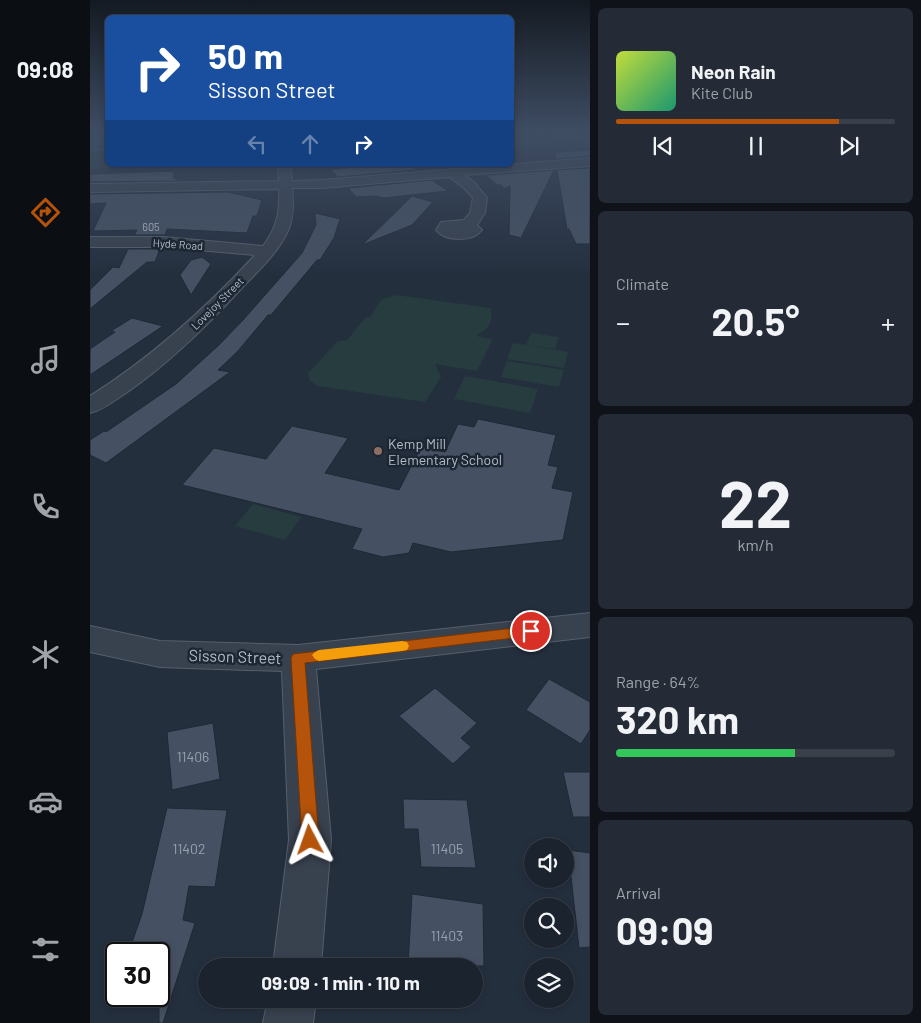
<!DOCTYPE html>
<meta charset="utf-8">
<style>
body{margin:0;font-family:Barlow,sans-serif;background:#242b36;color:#f1f3f6;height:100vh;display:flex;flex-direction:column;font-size:19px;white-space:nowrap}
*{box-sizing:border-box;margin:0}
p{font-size:16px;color:#a0a4aa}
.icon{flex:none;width:28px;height:28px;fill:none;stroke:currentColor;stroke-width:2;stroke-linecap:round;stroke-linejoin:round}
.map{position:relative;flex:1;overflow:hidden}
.drawer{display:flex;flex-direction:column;gap:8px;padding:8px;background:#0f1319;width:331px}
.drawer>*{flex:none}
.hud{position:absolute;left:15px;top:15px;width:409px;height:152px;border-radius:8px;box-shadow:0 2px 8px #0003,0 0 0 1px #39404a;background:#1a4fa0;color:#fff;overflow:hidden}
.controls{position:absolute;left:434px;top:838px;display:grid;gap:10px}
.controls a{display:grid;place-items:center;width:50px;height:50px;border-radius:50%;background:#1b232e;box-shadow:0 2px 8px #0003,0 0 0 1px #39404a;font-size:25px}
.speed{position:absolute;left:15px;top:942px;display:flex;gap:10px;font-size:25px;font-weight:700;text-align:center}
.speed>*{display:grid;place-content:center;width:65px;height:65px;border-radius:50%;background:#1b232e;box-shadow:0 2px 8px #0003,0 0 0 1px #39404a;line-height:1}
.speed .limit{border:2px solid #111;border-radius:8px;background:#fff;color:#111}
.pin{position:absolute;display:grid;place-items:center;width:42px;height:42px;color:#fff;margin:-21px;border:2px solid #fff;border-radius:50%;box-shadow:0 1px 5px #0007}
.me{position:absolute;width:55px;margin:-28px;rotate:356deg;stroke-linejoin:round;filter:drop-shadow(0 0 4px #0008)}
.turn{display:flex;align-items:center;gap:18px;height:105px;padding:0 20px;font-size:22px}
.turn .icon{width:65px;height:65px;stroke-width:2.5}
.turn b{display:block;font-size:35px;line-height:42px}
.lanes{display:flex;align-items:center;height:48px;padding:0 20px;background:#0003;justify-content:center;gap:25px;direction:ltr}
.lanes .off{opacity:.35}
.big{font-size:38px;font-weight:700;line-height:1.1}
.drawer .widget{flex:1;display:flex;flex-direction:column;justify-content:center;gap:8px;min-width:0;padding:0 18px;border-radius:8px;background:#242b36}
.drawer .dial{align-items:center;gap:0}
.dial b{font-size:65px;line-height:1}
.song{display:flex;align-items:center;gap:15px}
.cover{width:60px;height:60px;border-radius:8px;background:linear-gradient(135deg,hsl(70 70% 55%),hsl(160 70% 35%))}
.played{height:5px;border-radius:2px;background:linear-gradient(90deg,#b45309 80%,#39404a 80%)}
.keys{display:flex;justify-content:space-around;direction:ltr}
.heat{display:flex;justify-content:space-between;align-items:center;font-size:28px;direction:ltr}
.charge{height:8px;border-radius:4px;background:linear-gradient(90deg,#34c759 64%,#39404a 0)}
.trip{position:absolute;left:108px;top:958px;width:285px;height:50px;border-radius:25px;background:#1b232e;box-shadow:0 2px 8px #0003,0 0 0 1px #39404a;font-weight:700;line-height:50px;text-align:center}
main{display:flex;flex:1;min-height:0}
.menu{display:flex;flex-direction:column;width:90px;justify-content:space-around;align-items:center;background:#0b0e12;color:#a0a4aa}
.menu .icon{width:35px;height:35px}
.menu .active{color:#b45309}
.menu b{font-size:22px;color:#f1f3f6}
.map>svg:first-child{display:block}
.green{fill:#263c3f}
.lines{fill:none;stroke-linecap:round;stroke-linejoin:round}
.stream{fill:#394c67;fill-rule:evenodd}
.building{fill:#455162;stroke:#1f2835}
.minor-casing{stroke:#565f6c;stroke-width:2}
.minor{fill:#38414e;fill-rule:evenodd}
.route{fill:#b45309;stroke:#753606}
.slow{fill:#f59e0b}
.education-dot{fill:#8d6e63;stroke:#1d2633;stroke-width:2}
.labels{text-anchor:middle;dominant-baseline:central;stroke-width:5;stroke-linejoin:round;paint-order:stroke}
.number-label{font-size:11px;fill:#98a1af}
.far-street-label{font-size:11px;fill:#b4bcc9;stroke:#1d2633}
.poi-label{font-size:14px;fill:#b4bcc9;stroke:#1d2633;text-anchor:start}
.near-number-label{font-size:14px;fill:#98a1af}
.near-street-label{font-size:16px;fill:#b4bcc9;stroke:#1d2633}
</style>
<main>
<nav class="menu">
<b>09:08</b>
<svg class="icon active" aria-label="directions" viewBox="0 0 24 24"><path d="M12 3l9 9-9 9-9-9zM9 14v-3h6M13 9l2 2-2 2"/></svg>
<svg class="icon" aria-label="music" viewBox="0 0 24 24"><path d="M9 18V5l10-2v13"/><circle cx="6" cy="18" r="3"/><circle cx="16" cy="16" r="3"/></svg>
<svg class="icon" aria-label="phone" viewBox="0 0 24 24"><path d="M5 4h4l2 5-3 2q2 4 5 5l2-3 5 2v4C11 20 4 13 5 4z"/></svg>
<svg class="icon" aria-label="climate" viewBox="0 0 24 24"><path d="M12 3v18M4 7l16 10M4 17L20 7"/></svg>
<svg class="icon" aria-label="car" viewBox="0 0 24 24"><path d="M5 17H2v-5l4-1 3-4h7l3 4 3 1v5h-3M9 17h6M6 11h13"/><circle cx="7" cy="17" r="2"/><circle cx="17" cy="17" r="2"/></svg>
<svg class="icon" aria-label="filters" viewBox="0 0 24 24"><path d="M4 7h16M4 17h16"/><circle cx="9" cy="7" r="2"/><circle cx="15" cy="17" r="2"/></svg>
</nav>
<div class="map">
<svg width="500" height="1023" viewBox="0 0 500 1023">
<rect width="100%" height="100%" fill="#242f3e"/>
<path class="green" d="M0,132H17L18,165H64L0,169Z
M421,132H500V142L421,146Z
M306,295L401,308C403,324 399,328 386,336L403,339L387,371L345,364L351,377L335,402L228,386L220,381L218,373L248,341L257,340L276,317H280L291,300Z
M441,333L469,337L465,349L436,345Z
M423,343L478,352L474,368L417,359Z
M417,361L474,370L469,387L411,377Z
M375,376L448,389L440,413L364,399Z
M163,504L211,517L195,540L145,526Z"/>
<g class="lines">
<path class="stream" d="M424,132H427L421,135V133Z
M443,132L472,134L476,133L473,132L500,133H479L472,136Z
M0,145L5,149L18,148V150L3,151L0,147Z"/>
</g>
<path class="building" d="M500,150V156L466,159L465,152Z
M291,165H320L328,170L248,177L240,169Z
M500,168V244H486L479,229H477L467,170Z
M464,170L431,238L419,235L420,186L414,189L411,185H407L396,175Z
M84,171L83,178L93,181L0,182V174Z
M342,180L358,191L294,198L285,196L266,197L258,188Z
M138,192L172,200L167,216H163L157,233L77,229L75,235H44L47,230L3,231L16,203L0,204V194Z
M322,196L343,202L322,225L272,245Z
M225,213L250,219L244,238L230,260H227L181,315H178L148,351L128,370L140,372L16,463L0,455V440L14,431L16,432L86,384L129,345L153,320L212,253L226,225Z
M38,249H70L65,262H57L0,309V290L23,267L29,268Z
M112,257L121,264L101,295L90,275L101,260Z
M42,318L73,326L0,375V349L25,332L21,331Z
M388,419L466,435L458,465L468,467L462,488L483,492L473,540L361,552L323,543L319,553L293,557L262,549L272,529L92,485L124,448L176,459L202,426L258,438L235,473L309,490L331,447L355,452L368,424L384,427Z
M459,679L500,702V730L491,744L436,710Z
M345,688L387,723L371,738L381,747L363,764L309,716Z
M123,723L130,779L82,790L77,732Z
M473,772H500V817H483Z
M313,799L377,800L386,868L331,867L328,829H314Z
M77,808L137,810L125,887L99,886L93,920L105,923L73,1023H69V954H38L52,914Z
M478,850L500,853V947L489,948Z
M322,894L393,904L394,966H318Z"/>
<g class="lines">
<g class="minor-casing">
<path id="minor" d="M500,158V166L374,175L384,182L397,198L395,213L387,225L392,230C383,242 356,242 346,230L351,222L374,220L380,213L383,198L374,188L359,177L232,188H202C204,204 204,219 197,233C186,255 168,271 151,289C116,327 79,363 36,393C25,400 13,410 0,413V396C62,357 116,308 165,255L73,247H0V237H73L173,246C187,228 190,211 189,189L0,192V184L189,181L188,165H200L202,181L232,180Z
M500,613V637L226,669L241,840L231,966H183L199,840L192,671L70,667L0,652V626L70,641L208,645Z
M178,999H226L223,1023H173Z"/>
</g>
<use href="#minor" class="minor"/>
</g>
<linearGradient id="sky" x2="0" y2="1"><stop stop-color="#141a22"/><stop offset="0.48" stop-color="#3f4d63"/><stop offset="1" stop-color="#3f4d63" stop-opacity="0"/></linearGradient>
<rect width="500" height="275" fill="url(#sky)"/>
<path class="route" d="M441,626L446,628L448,631L446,635L441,636L215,663L229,840L227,846L220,849L214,846L212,840L201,658L203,654Z"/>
<path class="slow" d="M312,641L317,642L319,646L317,650L312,651L229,661L225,659L222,655L225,652L229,650Z"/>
<circle class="education-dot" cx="288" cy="451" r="5"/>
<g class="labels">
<g class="number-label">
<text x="61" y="226">605</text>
</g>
<g class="far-street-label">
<text transform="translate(88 244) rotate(4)">Hyde Road</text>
<text transform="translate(127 303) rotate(-45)">Lovejoy Street</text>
</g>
<g class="poi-label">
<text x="298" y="443">Kemp Mill<tspan x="298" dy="16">Elementary School</tspan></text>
</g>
<g class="near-number-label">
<text x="103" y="756">11406</text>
<text x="99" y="848">11402</text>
<text x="357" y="848">11405</text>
<text x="357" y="935">11403</text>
</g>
<g class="near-street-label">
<text transform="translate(145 656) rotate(2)">Sisson Street</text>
</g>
</g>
</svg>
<div class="controls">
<a><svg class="icon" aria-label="sound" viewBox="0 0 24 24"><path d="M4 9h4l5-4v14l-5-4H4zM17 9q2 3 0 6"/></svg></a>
<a><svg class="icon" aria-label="search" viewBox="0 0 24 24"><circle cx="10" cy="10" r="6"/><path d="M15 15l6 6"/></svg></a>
<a><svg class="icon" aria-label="layers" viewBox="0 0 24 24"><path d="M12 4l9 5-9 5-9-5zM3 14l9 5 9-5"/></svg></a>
</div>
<div class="speed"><div class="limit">30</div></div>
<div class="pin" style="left:441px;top:631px;background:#d93025"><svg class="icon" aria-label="arrive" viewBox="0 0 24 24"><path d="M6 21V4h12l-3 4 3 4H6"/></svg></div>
<svg class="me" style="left:220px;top:840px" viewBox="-20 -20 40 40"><path d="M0-17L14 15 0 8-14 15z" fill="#b45309" stroke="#fff" stroke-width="4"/></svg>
<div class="trip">09:09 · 1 min · 110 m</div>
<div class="hud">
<div class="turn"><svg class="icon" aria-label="right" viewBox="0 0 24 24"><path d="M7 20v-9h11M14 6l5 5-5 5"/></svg><div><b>50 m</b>Sisson Street</div></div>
<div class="lanes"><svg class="icon off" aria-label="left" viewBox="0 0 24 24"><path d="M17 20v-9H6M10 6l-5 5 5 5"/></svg><svg class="icon off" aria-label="ahead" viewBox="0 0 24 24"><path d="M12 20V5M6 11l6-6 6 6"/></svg><svg class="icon" aria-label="right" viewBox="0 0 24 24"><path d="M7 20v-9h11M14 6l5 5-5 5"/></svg></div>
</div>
</div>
<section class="drawer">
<div class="widget">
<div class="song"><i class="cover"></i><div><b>Neon Rain</b><p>Kite Club</p></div></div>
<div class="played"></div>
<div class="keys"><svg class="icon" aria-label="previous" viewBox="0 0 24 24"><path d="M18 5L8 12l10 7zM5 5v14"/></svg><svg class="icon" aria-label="pause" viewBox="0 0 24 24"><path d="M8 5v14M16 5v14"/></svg><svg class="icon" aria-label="next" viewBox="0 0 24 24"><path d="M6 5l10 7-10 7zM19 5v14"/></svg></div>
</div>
<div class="widget"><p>Climate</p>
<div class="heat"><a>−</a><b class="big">20.5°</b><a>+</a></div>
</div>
<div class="widget dial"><b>22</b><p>km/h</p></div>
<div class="widget"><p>Range · 64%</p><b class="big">320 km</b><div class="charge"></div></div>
<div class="widget"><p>Arrival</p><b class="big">09:09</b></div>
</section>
</main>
